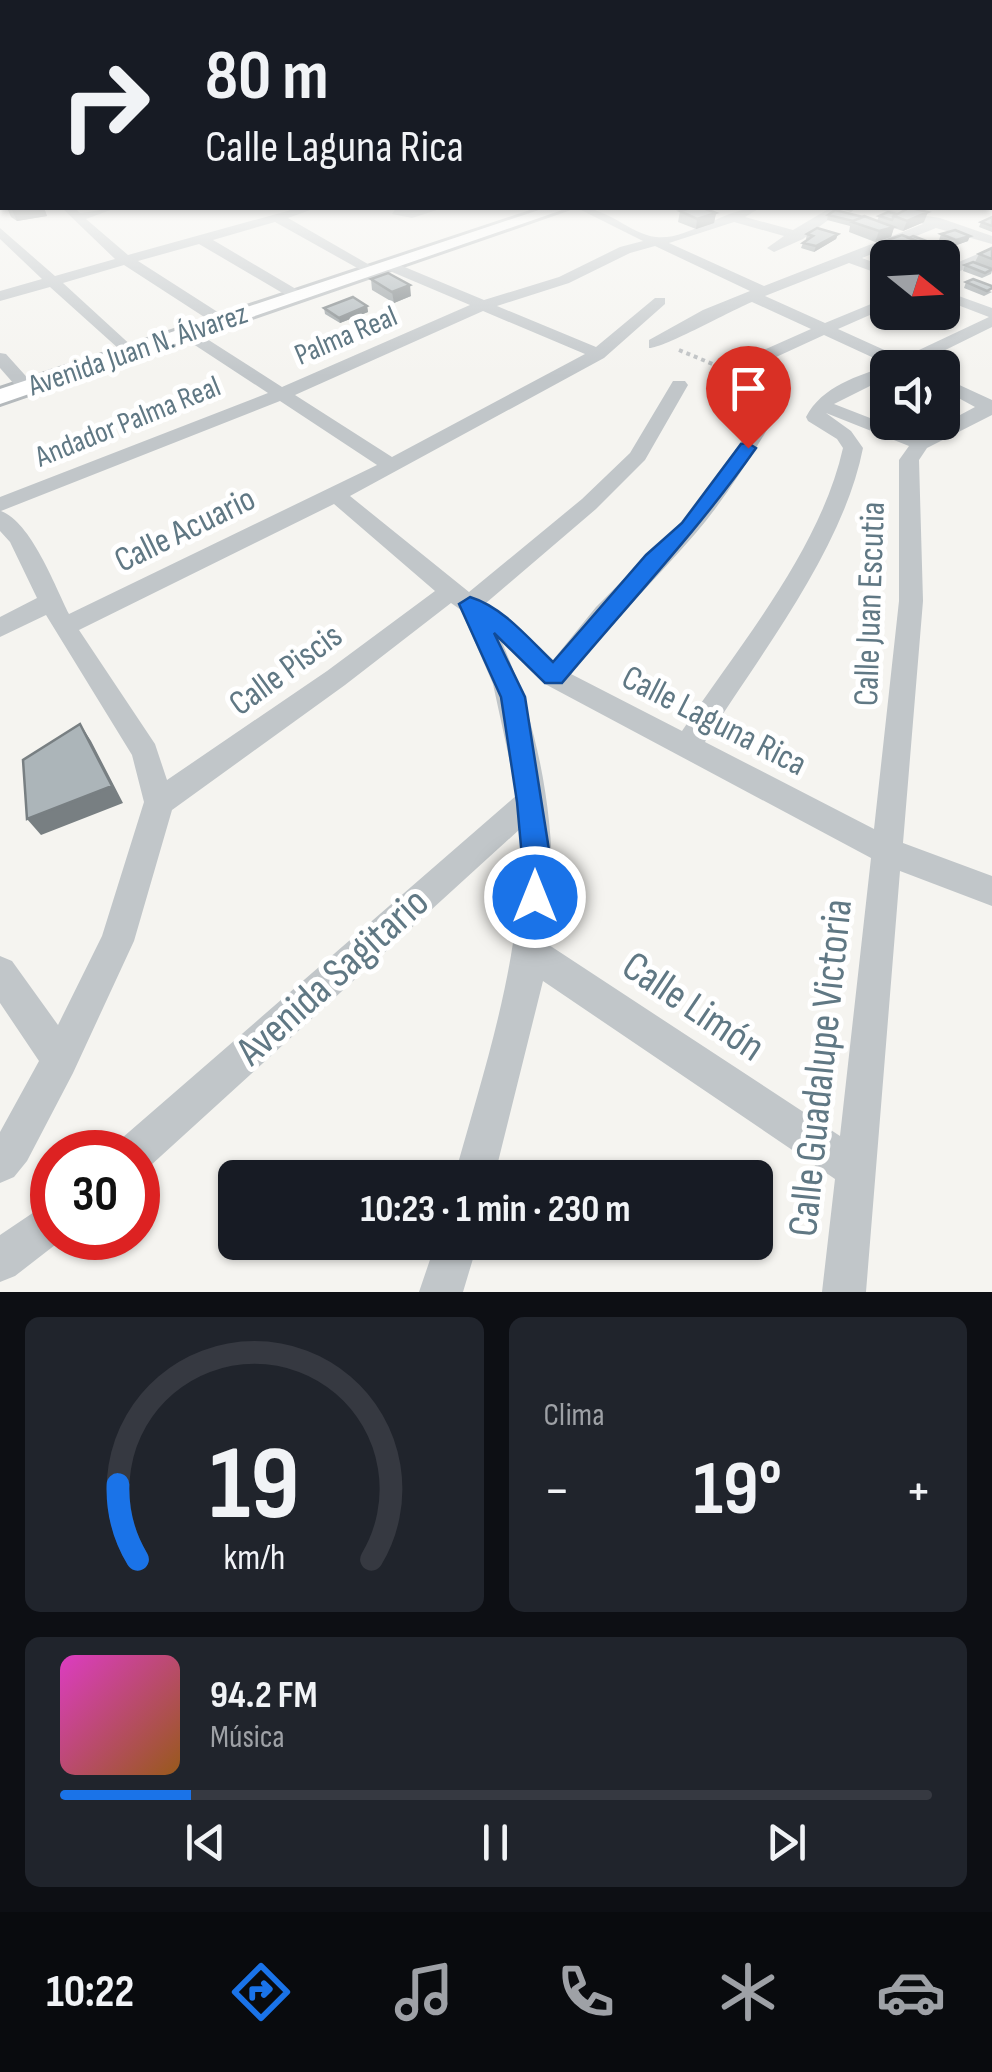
<!DOCTYPE html>
<html lang="es">
<meta charset="utf-8">
<style>
body{margin:0;font-family:"Sofia Sans Condensed",sans-serif;background:#20242c;color:#f1f3f6;height:100vh;display:flex;flex-direction:column;font-size:38px;white-space:nowrap}
*{box-sizing:border-box;margin:0}
p{font-size:32px;color:#9ea1a6}
.icon{flex:none;width:55px;height:55px;fill:none;stroke:currentColor;stroke-width:2;stroke-linecap:round;stroke-linejoin:round}
.map{position:relative;height:1292px;overflow:hidden}
.side{display:flex;flex-direction:column;gap:25px;padding:25px;background:#0d0f14;flex:1}
.side>*{flex:none}
.top-card{position:absolute;left:0px;top:0px;width:992px;height:210px;box-shadow:0 2px 8px #0004;background:#171b24;color:#f1f3f6;overflow:hidden}
.needle{width:65px;rotate:108deg}
.buttons{position:absolute;left:870px;top:240px;display:grid;gap:20px}
.buttons a{display:grid;place-items:center;width:90px;height:90px;border-radius:15px;background:#171b24;box-shadow:0 2px 8px #0004;font-size:50px}
.speed{position:absolute;left:30px;top:1130px;display:flex;gap:20px;font-size:50px;font-weight:700;text-align:center}
.speed>*{display:grid;place-content:center;width:130px;height:130px;border-radius:50%;background:#171b24;box-shadow:0 2px 8px #0004;line-height:1}
.speed .limit{border:15px solid #d22;background:#fff;color:#111}
.pin{position:absolute;display:grid;place-items:center;width:85px;height:85px;color:#fff;margin:-102px -42px;border-radius:50% 50% 50% 0;rotate:-45deg;box-shadow:0 0 10px #0007}
.pin .icon{rotate:45deg}
.me{position:absolute;width:110px;margin:-55px;rotate:0deg;stroke-linejoin:round;filter:drop-shadow(0 0 8px #0008)}
.turn{display:flex;align-items:center;gap:35px;height:210px;padding:0 40px;font-size:45px}
.turn .icon{width:130px;height:130px;stroke-width:2.5}
.turn b{display:block;font-size:70px;line-height:85px}
.big{font-size:75px;font-weight:700;line-height:1.1}
.side .card{flex:1;display:flex;flex-direction:column;justify-content:center;gap:15px;min-width:0;padding:0 35px;border-radius:15px;background:#20242c}
.side .dial{align-items:center;gap:0}
.dial svg{height:260px;overflow:visible;fill:none;stroke:#363941;stroke-width:7;stroke-linecap:round;text-anchor:middle}
.dial text{fill:#f1f3f6;stroke:none}
.song{display:flex;align-items:center;gap:30px}
.cover{width:120px;height:120px;border-radius:15px;background:linear-gradient(135deg,hsl(310 70% 55%),hsl(30 70% 35%))}
.played{height:10px;border-radius:5px;background:linear-gradient(90deg,#1a73e8 15%,#363941 15%)}
.keys{display:flex;justify-content:space-around;direction:ltr}
.heat{display:flex;justify-content:space-between;align-items:center;font-size:55px;direction:ltr}
.side .tiles{flex:1;display:grid;gap:25px;grid-template-columns:1fr 1fr}
.card:last-child{grid-column:span 2}
.trip{position:absolute;left:218px;top:1160px;width:555px;height:100px;border-radius:15px;background:#171b24;box-shadow:0 2px 8px #0004;font-weight:700;line-height:100px;text-align:center}
.dock{display:flex;height:160px;justify-content:space-around;align-items:center;background:#090b0e;color:#9ea1a6}
.dock .icon{width:70px;height:70px}
.dock .current{color:#1a73e8}
.dock b{font-size:45px;color:#f1f3f6}
.map>svg:first-child{display:block}
.lines{fill:none;stroke-linecap:round;stroke-linejoin:round}
.major-casing{stroke:#b4b9bc;stroke-width:6}
.path{stroke:#bcbfc1;stroke-width:4;stroke-dasharray:4 4;stroke-linecap:butt}
.minor{fill:#c1c6c9;fill-rule:evenodd}
.major{fill:#fff;fill-rule:evenodd}
.wall{fill:#949c9f}
.shaded-wall{fill:#787f82}
.building{fill:#acb5b9;stroke:#787f82;stroke-width:2.5}
.route{fill:#1a73e8;stroke:#114b97;stroke-width:2.5}
.labels{text-anchor:middle;dominant-baseline:central;stroke-width:10;stroke-linejoin:round;paint-order:stroke}
.far-street-label{font-size:30px;fill:#607884;stroke:#fff}
.street-label{font-size:35px;fill:#607884;stroke:#fff}
.near-street-label{font-size:42px;fill:#607884;stroke:#fff}
</style>
<div class="map">
<svg width="992" height="1292" viewBox="0 0 992 1292">
<rect width="100%" height="100%" fill="#f5f4f0"/>
<g class="lines">
<g class="major-casing">
<path id="major" d="M545,208H568L0,404V389Z"/>
</g>
<path class="path" d="M679,350L715,365"/>
<path class="minor" d="M990,202L992,203V211L985,208H990Z
M62,208H75L80,213L116,208L86,219L128,255L298,208H316L288,218L380,271L368,274L275,222L213,240L301,292V298H291L199,244L138,261L227,318V324H215L124,265L63,283L135,349L137,353L129,358L50,287L0,301V291L42,279L0,239V228L55,276L115,259Z
M396,208H443L412,218L392,214Z
M577,208C607,206 628,233 656,237C687,241 728,206 760,208L745,217L793,230L830,208H844L803,239L774,252L767,248L784,236L734,222L669,243L764,286L923,224L875,208L940,218L992,236V244L936,228L862,258L888,268V277L849,263L765,296L825,323L888,297V307L838,329L902,358L989,317L942,299V290L992,308V327L915,365L917,368H888V377L834,404L919,437L975,407L942,389V377L992,400V415L927,448L919,460L923,601L903,843L992,876V906L900,871L866,1292H822L835,1179L543,981L494,1178H454C486,1062 525,951 520,829L150,1166L138,1171V1152H117L122,1138L517,795L493,684L461,610L451,603L345,685L172,810L134,941L73,1073L27,1161L14,1177L0,1183V1132L39,1061L0,1003V956L12,961L58,1025L102,936L144,802L132,755L46,615L0,637V617L37,598L10,542L0,531V497L268,393L181,336V330H193L282,387L470,305L385,269V263H395L484,300L559,277L620,247L643,241ZM655,246L750,291L703,310L649,340V348C662,349 732,310 752,302L811,329L725,367V375H737L824,335L889,365C858,376 822,386 806,417L808,421L837,439L843,448C820,550 740,644 682,731L571,674C610,624 654,581 695,534C732,491 761,440 790,391L787,387H775L738,446L681,522L596,607L553,660L509,618L486,603L596,509L645,460L688,385L685,381H673L630,453L582,499L469,592L350,496L604,358L665,304V298H655L596,347L497,306L569,283L630,253ZM483,311L585,354L392,457L295,395ZM280,401L377,465L69,614C55,586 31,522 1,511ZM826,413L909,446L899,460V601L874,829L705,742C760,654 843,550 863,448L851,431ZM334,504L435,591L327,671L167,780L155,744L79,630ZM501,640L545,684L871,858L840,1136L549,945C560,841 543,736 501,640Z
M992,248V257L942,279V269Z
M0,353L6,354L33,384V392H21L0,368Z
M52,1200V1238H64L15,1276L0,1282V1235Z
M436,1242H478L463,1292H419Z"/>
<use href="#major" class="major"/>
</g>
<path class="wall" d="M7,208H44L47,216L17,221L11,217Z
M840,208H856L851,212L840,209Z
M680,211L716,213L714,223L696,229L678,222Z
M896,214L924,222L903,231L894,228L891,237L875,242L849,232L850,226L827,220L828,215L877,221L879,216Z
M992,217V232L979,227L981,222Z
M807,234H838L836,239L814,252L801,248L803,243L807,240L806,239Z
M941,234L968,241L954,246L939,240Z
M887,240L930,249L923,252L921,255L915,258L898,256L888,258V260L873,254L875,249L885,246Z
M992,248V271L991,274L982,278L963,271L965,265L975,262L979,254Z
M371,279L411,296L394,303L372,290Z
M966,282L992,292L984,296L964,288Z
M367,306L368,312L340,323L325,314L324,308Z"/>
<path class="shaded-wall" d="M11,208H44L47,216L17,221Z
M928,212L924,222L903,231L907,221Z
M716,213L714,223L696,229L697,219Z
M894,227L891,237L875,242L879,231Z
M838,234L836,239L814,252L816,246Z
M970,236L968,241L954,246L956,240Z
M932,243L930,249L923,252L921,255L910,258L913,249L925,244Z
M410,285L411,296L394,303L392,292Z
M367,306L368,312L340,323L339,318Z
M80,724L91,741L123,803L41,835L27,819Z"/>
<path class="building" d="M692,208H703L716,213L697,219L680,211Z
M909,208H911L928,212L907,221L894,216Z
M835,210L863,217L853,221L828,215Z
M888,212L896,214L894,216L892,220L879,216Z
M864,216L894,227L879,231L852,222Z
M992,217V226L981,222Z
M817,228L838,234L816,246L803,243L813,236L807,234Z
M955,230L970,236L956,240L941,234Z
M902,235L925,244L913,249L887,240Z
M913,236L932,243L925,246V244L909,238Z
M885,245L899,251L890,255L875,249Z
M992,248V259L979,254Z
M973,262L992,269L985,273L965,265Z
M388,273L410,285L392,292L371,279Z
M973,279L992,286V288L987,291L966,282Z
M353,297L367,306L339,318L324,308Z
M80,724L112,786L27,819L23,760Z"/>
<linearGradient id="sky" x2="0" y2="1"><stop stop-color="#96bdde"/><stop offset="0.52" stop-color="#fafaf8"/><stop offset="1" stop-color="#fafaf8" stop-opacity="0"/></linearGradient>
<rect width="992" height="376" fill="url(#sky)"/>
<path class="route" d="M748,443L756,448C698,531 627,605 562,683H545L494,633L525,697L552,869L546,907L535,911L525,907L521,897L523,869L517,802L501,697L459,604L470,597C503,607 529,639 553,662L646,555L682,523L741,444Z"/>
<g class="labels">
<g class="far-street-label">
<text transform="translate(346 336) rotate(-23)">Palma Real</text>
<text transform="translate(138 350) rotate(-19)">Avenida Juan N. Álvarez</text>
<text transform="translate(128 422) rotate(-22)">Andador Palma Real</text>
</g>
<g class="street-label">
<text transform="translate(185 530) rotate(-26)">Calle Acuario</text>
<text transform="translate(870 604) rotate(-88)">Calle Juan Escutia</text>
<text transform="translate(286 670) rotate(-36)">Calle Piscis</text>
<text transform="translate(714 721) rotate(27)">Calle Laguna Rica</text>
</g>
<g class="near-street-label">
<text transform="translate(333 977) rotate(-42)">Avenida Sagitario</text>
<text transform="translate(693 1007) rotate(34)">Calle Limón</text>
<text transform="translate(821 1068) rotate(-84)">Calle Guadalupe Victoria</text>
</g>
</g>
</svg>
<div class="buttons">
<a><svg class="needle" viewBox="-14 -14 28 28"><path d="M0-13l5 13h-10z" fill="#e53935"/><path d="M0 13l5-13h-10z" fill="#9ea1a6"/></svg></a>
<a><svg class="icon" aria-label="sound" viewBox="0 0 24 24"><path d="M4 9h4l5-4v14l-5-4H4zM17 9q2 3 0 6"/></svg></a>
</div>
<div class="speed"><div class="limit">30</div></div>
<div class="pin" style="left:748px;top:448px;background:#d93025"><svg class="icon" aria-label="arrive" viewBox="0 0 24 24"><path d="M6 21V4h12l-3 4 3 4H6"/></svg></div>
<svg class="me" style="left:535px;top:897px" viewBox="-20 -20 40 40"><circle r="17" fill="#1a73e8" stroke="#fff" stroke-width="3"/><path d="M0-11L8 9 0 5-8 9z" fill="#fff"/></svg>
<div class="trip">10:23 · 1 min · 230 m</div>
<div class="top-card">
<div class="turn"><svg class="icon" aria-label="right" viewBox="0 0 24 24"><path d="M7 20v-9h11M14 6l5 5-5 5"/></svg><div><b>80 m</b>Calle Laguna Rica</div></div>
</div>
</div>
<section class="side">
<div class="tiles">
<div class="card dial"><svg viewBox="0 0 100 80">
<path d="M14 69A42 42 0 1 1 86 69"/>
<path d="M14 69A42 42 0 0 1 8 46" stroke="#1a73e8"/>
<text x="50" y="56" font-size="32" font-weight="700">19</text>
<text x="50" y="72" font-size="11">km/h</text>
</svg></div>
<div class="card"><p>Clima</p>
<div class="heat"><a>−</a><b class="big">19°</b><a>+</a></div>
</div>
<div class="card">
<div class="song"><i class="cover"></i><div><b>94.2 FM</b><p>Música</p></div></div>
<div class="played"></div>
<div class="keys"><svg class="icon" aria-label="previous" viewBox="0 0 24 24"><path d="M18 5L8 12l10 7zM5 5v14"/></svg><svg class="icon" aria-label="pause" viewBox="0 0 24 24"><path d="M8 5v14M16 5v14"/></svg><svg class="icon" aria-label="next" viewBox="0 0 24 24"><path d="M6 5l10 7-10 7zM19 5v14"/></svg></div>
</div>
</div>
</section>
<nav class="dock">
<b>10:22</b>
<svg class="icon current" aria-label="directions" viewBox="0 0 24 24"><path d="M12 3l9 9-9 9-9-9zM9 14v-3h6M13 9l2 2-2 2"/></svg>
<svg class="icon" aria-label="music" viewBox="0 0 24 24"><path d="M9 18V5l10-2v13"/><circle cx="6" cy="18" r="3"/><circle cx="16" cy="16" r="3"/></svg>
<svg class="icon" aria-label="phone" viewBox="0 0 24 24"><path d="M5 4h4l2 5-3 2q2 4 5 5l2-3 5 2v4C11 20 4 13 5 4z"/></svg>
<svg class="icon" aria-label="climate" viewBox="0 0 24 24"><path d="M12 3v18M4 7l16 10M4 17L20 7"/></svg>
<svg class="icon" aria-label="car" viewBox="0 0 24 24"><path d="M5 17H2v-5l4-1 3-4h7l3 4 3 1v5h-3M9 17h6M6 11h13"/><circle cx="7" cy="17" r="2"/><circle cx="17" cy="17" r="2"/></svg>
</nav>
